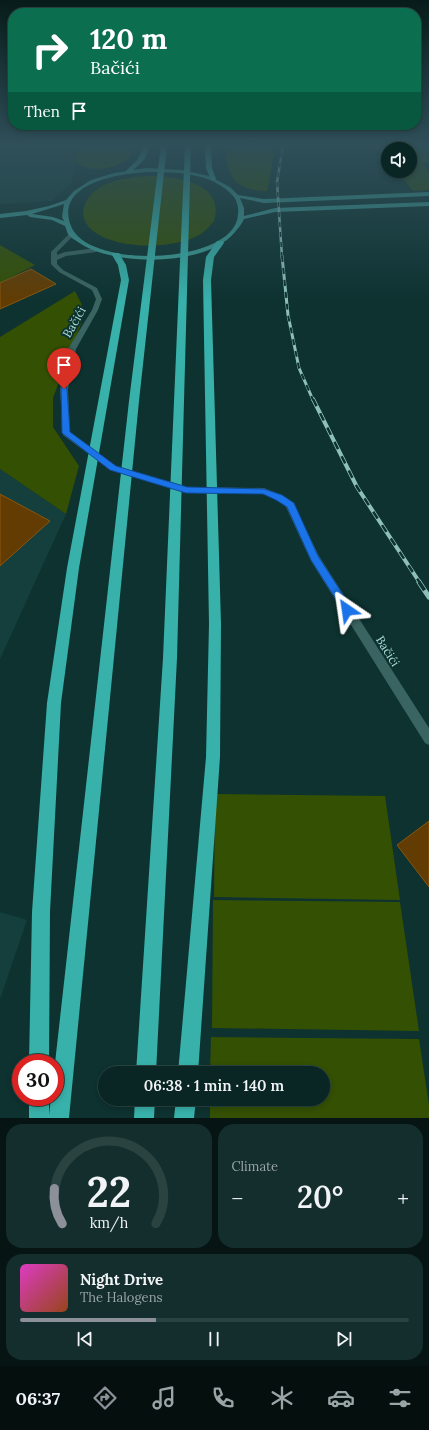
<!DOCTYPE html>
<meta charset="utf-8">
<style>
body{margin:0;font-family:Lora,serif;background:#132e2c;color:#f1f3f6;height:100vh;display:flex;flex-direction:column;font-size:15px;white-space:nowrap}
*{box-sizing:border-box;margin:0}
p{font-size:13px;color:#99a5a6}
.icon{flex:none;width:22px;height:22px;fill:none;stroke:currentColor;stroke-width:2;stroke-linecap:round;stroke-linejoin:round}
.map{position:relative;height:1118px;overflow:hidden}
.panel{display:flex;flex-direction:column;gap:6px;padding:6px;background:#061514;flex:1}
.panel>*{flex:none}
.banner{position:absolute;left:8px;top:8px;width:413px;height:122px;border-radius:16px;box-shadow:0 2px 6px #0003,0 0 0 1px #2a4341;background:#0b6e4f;color:#fff;overflow:hidden}
.controls{position:absolute;left:381px;top:142px;display:grid;gap:8px}
.controls a{display:grid;place-items:center;width:36px;height:36px;border-radius:50%;background:#0a2624;box-shadow:0 2px 6px #0003,0 0 0 1px #2a4341;font-size:20px}
.speed{position:absolute;left:12px;top:1054px;display:flex;gap:8px;font-size:20px;font-weight:700;text-align:center}
.speed>*{display:grid;place-content:center;width:52px;height:52px;border-radius:50%;background:#0a2624;box-shadow:0 2px 6px #0003,0 0 0 1px #2a4341;line-height:1}
.speed .limit{border:6px solid #d22;background:#fff;color:#111}
.pin{position:absolute;display:grid;place-items:center;width:34px;height:34px;color:#fff;margin:-41px -17px;border-radius:50% 50% 50% 0;rotate:-45deg;box-shadow:0 0 4px #0007}
.pin .icon{rotate:45deg}
.me{position:absolute;width:44px;margin:-22px;rotate:328deg;stroke-linejoin:round;filter:drop-shadow(0 0 3px #0008)}
.turn{display:flex;align-items:center;gap:14px;height:84px;padding:0 16px;font-size:18px}
.turn .icon{width:52px;height:52px;stroke-width:2.5}
.turn b{display:block;font-size:28px;line-height:34px}
.then{display:flex;align-items:center;height:38px;padding:0 16px;background:#0003;gap:8px;font-size:15px}
.big{font-size:30px;font-weight:600;line-height:1.1}
.panel .widget{flex:1;display:flex;flex-direction:column;justify-content:center;gap:6px;min-width:0;padding:0 14px;border-radius:16px;background:#132e2c}
.panel .dial{align-items:center;gap:0}
.dial svg{height:104px;overflow:visible;fill:none;stroke:#2a4341;stroke-width:7;stroke-linecap:round;text-anchor:middle}
.dial text{fill:#f1f3f6;stroke:none}
.song{display:flex;align-items:center;gap:12px}
.cover{width:48px;height:48px;border-radius:6px;background:linear-gradient(135deg,hsl(310 70% 55%),hsl(20 70% 35%))}
.played{height:4px;border-radius:2px;background:linear-gradient(90deg,#8c9099 35%,#2a4341 35%)}
.keys{display:flex;justify-content:space-around;direction:ltr}
.heat{display:flex;justify-content:space-between;align-items:center;font-size:22px;direction:ltr}
.panel .tiles{flex:1;display:grid;gap:6px;grid-template-columns:1fr 1fr}
.widget:last-child{grid-column:span 2}
.trip{position:absolute;left:98px;top:1066px;width:232px;height:40px;border-radius:20px;background:#0a2624;box-shadow:0 2px 6px #0003,0 0 0 1px #2a4341;font-weight:600;line-height:40px;text-align:center}
.dock{display:flex;height:64px;justify-content:space-around;align-items:center;background:#040f0e;color:#99a5a6}
.dock .icon{width:28px;height:28px}
.dock .selected{color:#8c9099}
.dock b{font-size:18px;color:#f1f3f6}
.map>svg:first-child{display:block}
.built{fill:#153f3c}
.green{fill:#345003}
.building{fill:#623c03;stroke:#8a570b}
.lines{fill:none;stroke-linecap:round;stroke-linejoin:round}
.minor{fill:#3a6461;fill-rule:evenodd}
.primary{fill:#3c9b95;fill-rule:evenodd}
.motorway{fill:#38b1aa;fill-rule:evenodd}
.rail-far3-casing{stroke:#8ebfba;stroke-width:2.5}
.rail-far2-casing{stroke:#8ebfba;stroke-width:3}
.rail-far1-casing{stroke:#8ebfba;stroke-width:4}
.rail-casing{stroke:#8ebfba;stroke-width:5}
.rail-far3{stroke:#0d3230;stroke-width:1.5;stroke-dasharray:5;stroke-linecap:butt}
.rail-far2{stroke:#0d3230;stroke-width:2;stroke-dasharray:6;stroke-linecap:butt}
.rail-far1{stroke:#0d3230;stroke-width:2.5;stroke-dasharray:8;stroke-linecap:butt}
.rail{stroke:#0d3230;stroke-width:3.5;stroke-dasharray:10;stroke-linecap:butt}
.route{fill:#1a73e8;stroke:#114b97}
.labels{text-anchor:middle;dominant-baseline:central;stroke-width:4;stroke-linejoin:round;paint-order:stroke}
.street-label{font-size:12px;fill:#abded9;stroke:#0d3230}
</style>
<div class="map">
<svg width="429" height="1118" viewBox="0 0 429 1118">
<rect width="100%" height="100%" fill="#0d3230"/>
<path class="built" d="M0,145H77L72,182L52,201L0,204Z
M0,469L66,514L0,659Z
M0,912L27,920L0,999Z"/>
<path class="green" d="M77,145H135C133,163 105,172 89,168C84,167 79,164 75,162Z
M225,145H276L267,191C234,190 227,176 225,145Z
M429,146V154H426L429,163H422L429,172V190L413,191L397,171H410V149H388V160L378,148Z
M145,176C173,176 226,181 214,221C210,226 206,230 201,234C175,250 109,251 88,226C84,221 82,214 84,207C92,182 123,178 145,176Z
M0,245L35,265L0,283Z
M75,291L81,303L84,316L53,398V427L79,466L66,514L0,469V337Z
M215,794L385,796L400,900L214,897Z
M213,900L400,902L419,1031L212,1028Z
M211,1037L419,1039L429,1105V1118H210V1099H323V1073H210Z"/>
<path class="building" d="M31,269L56,284L0,309V283Z
M0,494L50,521L0,566Z
M429,821V887L397,845Z"/>
<g class="lines">
<path class="minor" d="M69,234L74,235L57,252V255L65,252L96,248L99,250L96,252L66,256L57,260V264L63,270L97,288L102,299L98,310L76,349L68,389L70,432L116,466L187,487L264,488L282,495L293,503L319,556L429,728V745L425,743L311,561L286,507L276,499L263,494L187,493L110,470L63,435L60,389L68,349L92,310L96,299L92,290L59,272L51,264V252Z"/>
<path class="primary" d="M146,168L182,170L209,176L230,187L238,195L264,199L429,192V196L264,203L240,198L244,208V216L275,208L429,202V206L275,212L244,219C242,224 238,228 235,232C207,267 113,267 78,242C75,240 70,237 68,234C67,232 66,228 65,226L52,220L30,217L27,215L0,218V214L26,211L49,206L66,200L74,191L91,180L114,173ZM146,172C175,172 213,172 234,197C237,201 239,208 238,214C237,264 88,271 71,226C68,218 67,211 70,203C81,179 123,174 146,172ZM64,204L62,217L64,221L53,217L32,214Z"/>
<path class="motorway" d="M144,145H150L145,159L130,173H126V171L138,159Z
M161,145H167L139,401L69,1118H29V1097H49V1115L51,1097H55V1063L129,401Z
M185,145H191L177,658L156,1073H136L163,658Z
M205,145H211L212,168L216,179L215,180H211L206,168Z
M217,241H223L224,243L214,257L211,280L221,624L220,757L198,1073H178L206,757L209,624L203,280L206,257Z
M113,253H119L126,265L129,280L79,568L61,703L50,912L49,1063H29L32,912L47,703L67,568L121,280L118,265L112,255Z
M135,1099H155L154,1118H134Z
M176,1099H196L194,1118H174Z"/>
<g class="rail-far3-casing">
<path id="rail-far3" d="M282,257L277,182L283,145"/>
</g>
<g class="rail-far2-casing">
<path id="rail-far2" d="M282,256L288,315L299,368L313,400"/>
</g>
<g class="rail-far1-casing">
<path id="rail-far1" d="M313,399L357,487L420,583"/>
</g>
<g class="rail-casing">
<path id="rail" d="M419,582L429,597"/>
</g>
<use href="#rail-far3" class="rail-far3"/>
<use href="#rail-far2" class="rail-far2"/>
<use href="#rail-far1" class="rail-far1"/>
<use href="#rail" class="rail"/>
</g>
<linearGradient id="sky" x2="0" y2="1"><stop stop-color="#071c1a"/><stop offset="0.48" stop-color="#2f4f59"/><stop offset="1" stop-color="#2f4f59" stop-opacity="0"/></linearGradient>
<rect width="429" height="302" fill="url(#sky)"/>
<path class="route" d="M61,387H66L67,389L70,432L116,466L187,487L264,489L282,495L294,503L318,556L351,607L352,610L351,612H344L311,560L287,507L276,500L263,494L186,493L110,470L62,433Z"/>
<g class="labels">
<g class="street-label">
<text transform="translate(74 322) rotate(-60)">Bačići</text>
<text transform="translate(388 651) rotate(58)">Bačići</text>
</g>
</g>
</svg>
<div class="controls">
<a><svg class="icon" aria-label="sound" viewBox="0 0 24 24"><path d="M4 9h4l5-4v14l-5-4H4zM17 9q2 3 0 6"/></svg></a>
</div>
<div class="speed"><div class="limit">30</div></div>
<div class="pin" style="left:64px;top:389px;background:#d93025"><svg class="icon" aria-label="arrive" viewBox="0 0 24 24"><path d="M6 21V4h12l-3 4 3 4H6"/></svg></div>
<svg class="me" style="left:347px;top:610px" viewBox="-20 -20 40 40"><path d="M0-17L14 15 0 8-14 15z" fill="#1a73e8" stroke="#fff" stroke-width="4"/></svg>
<div class="trip">06:38 · 1 min · 140 m</div>
<div class="banner">
<div class="turn"><svg class="icon" aria-label="right" viewBox="0 0 24 24"><path d="M7 20v-9h11M14 6l5 5-5 5"/></svg><div><b>120 m</b>Bačići</div></div>
<div class="then">Then<svg class="icon" aria-label="arrive" viewBox="0 0 24 24"><path d="M6 21V4h12l-3 4 3 4H6"/></svg></div>
</div>
</div>
<section class="panel">
<div class="tiles">
<div class="widget dial"><svg viewBox="0 0 100 80">
<path d="M14 69A42 42 0 1 1 86 69"/>
<path d="M14 69A42 42 0 0 1 8 42" stroke="#8c9099"/>
<text x="50" y="56" font-size="32" font-weight="700">22</text>
<text x="50" y="72" font-size="11">km/h</text>
</svg></div>
<div class="widget"><p>Climate</p>
<div class="heat"><a>−</a><b class="big">20°</b><a>+</a></div>
</div>
<div class="widget">
<div class="song"><i class="cover"></i><div><b>Night Drive</b><p>The Halogens</p></div></div>
<div class="played"></div>
<div class="keys"><svg class="icon" aria-label="previous" viewBox="0 0 24 24"><path d="M18 5L8 12l10 7zM5 5v14"/></svg><svg class="icon" aria-label="pause" viewBox="0 0 24 24"><path d="M8 5v14M16 5v14"/></svg><svg class="icon" aria-label="next" viewBox="0 0 24 24"><path d="M6 5l10 7-10 7zM19 5v14"/></svg></div>
</div>
</div>
</section>
<nav class="dock">
<b>06:37</b>
<svg class="icon selected" aria-label="directions" viewBox="0 0 24 24"><path d="M12 3l9 9-9 9-9-9zM9 14v-3h6M13 9l2 2-2 2"/></svg>
<svg class="icon" aria-label="music" viewBox="0 0 24 24"><path d="M9 18V5l10-2v13"/><circle cx="6" cy="18" r="3"/><circle cx="16" cy="16" r="3"/></svg>
<svg class="icon" aria-label="phone" viewBox="0 0 24 24"><path d="M5 4h4l2 5-3 2q2 4 5 5l2-3 5 2v4C11 20 4 13 5 4z"/></svg>
<svg class="icon" aria-label="climate" viewBox="0 0 24 24"><path d="M12 3v18M4 7l16 10M4 17L20 7"/></svg>
<svg class="icon" aria-label="car" viewBox="0 0 24 24"><path d="M5 17H2v-5l4-1 3-4h7l3 4 3 1v5h-3M9 17h6M6 11h13"/><circle cx="7" cy="17" r="2"/><circle cx="17" cy="17" r="2"/></svg>
<svg class="icon" aria-label="filters" viewBox="0 0 24 24"><path d="M4 7h16M4 17h16"/><circle cx="9" cy="7" r="2"/><circle cx="15" cy="17" r="2"/></svg>
</nav>
